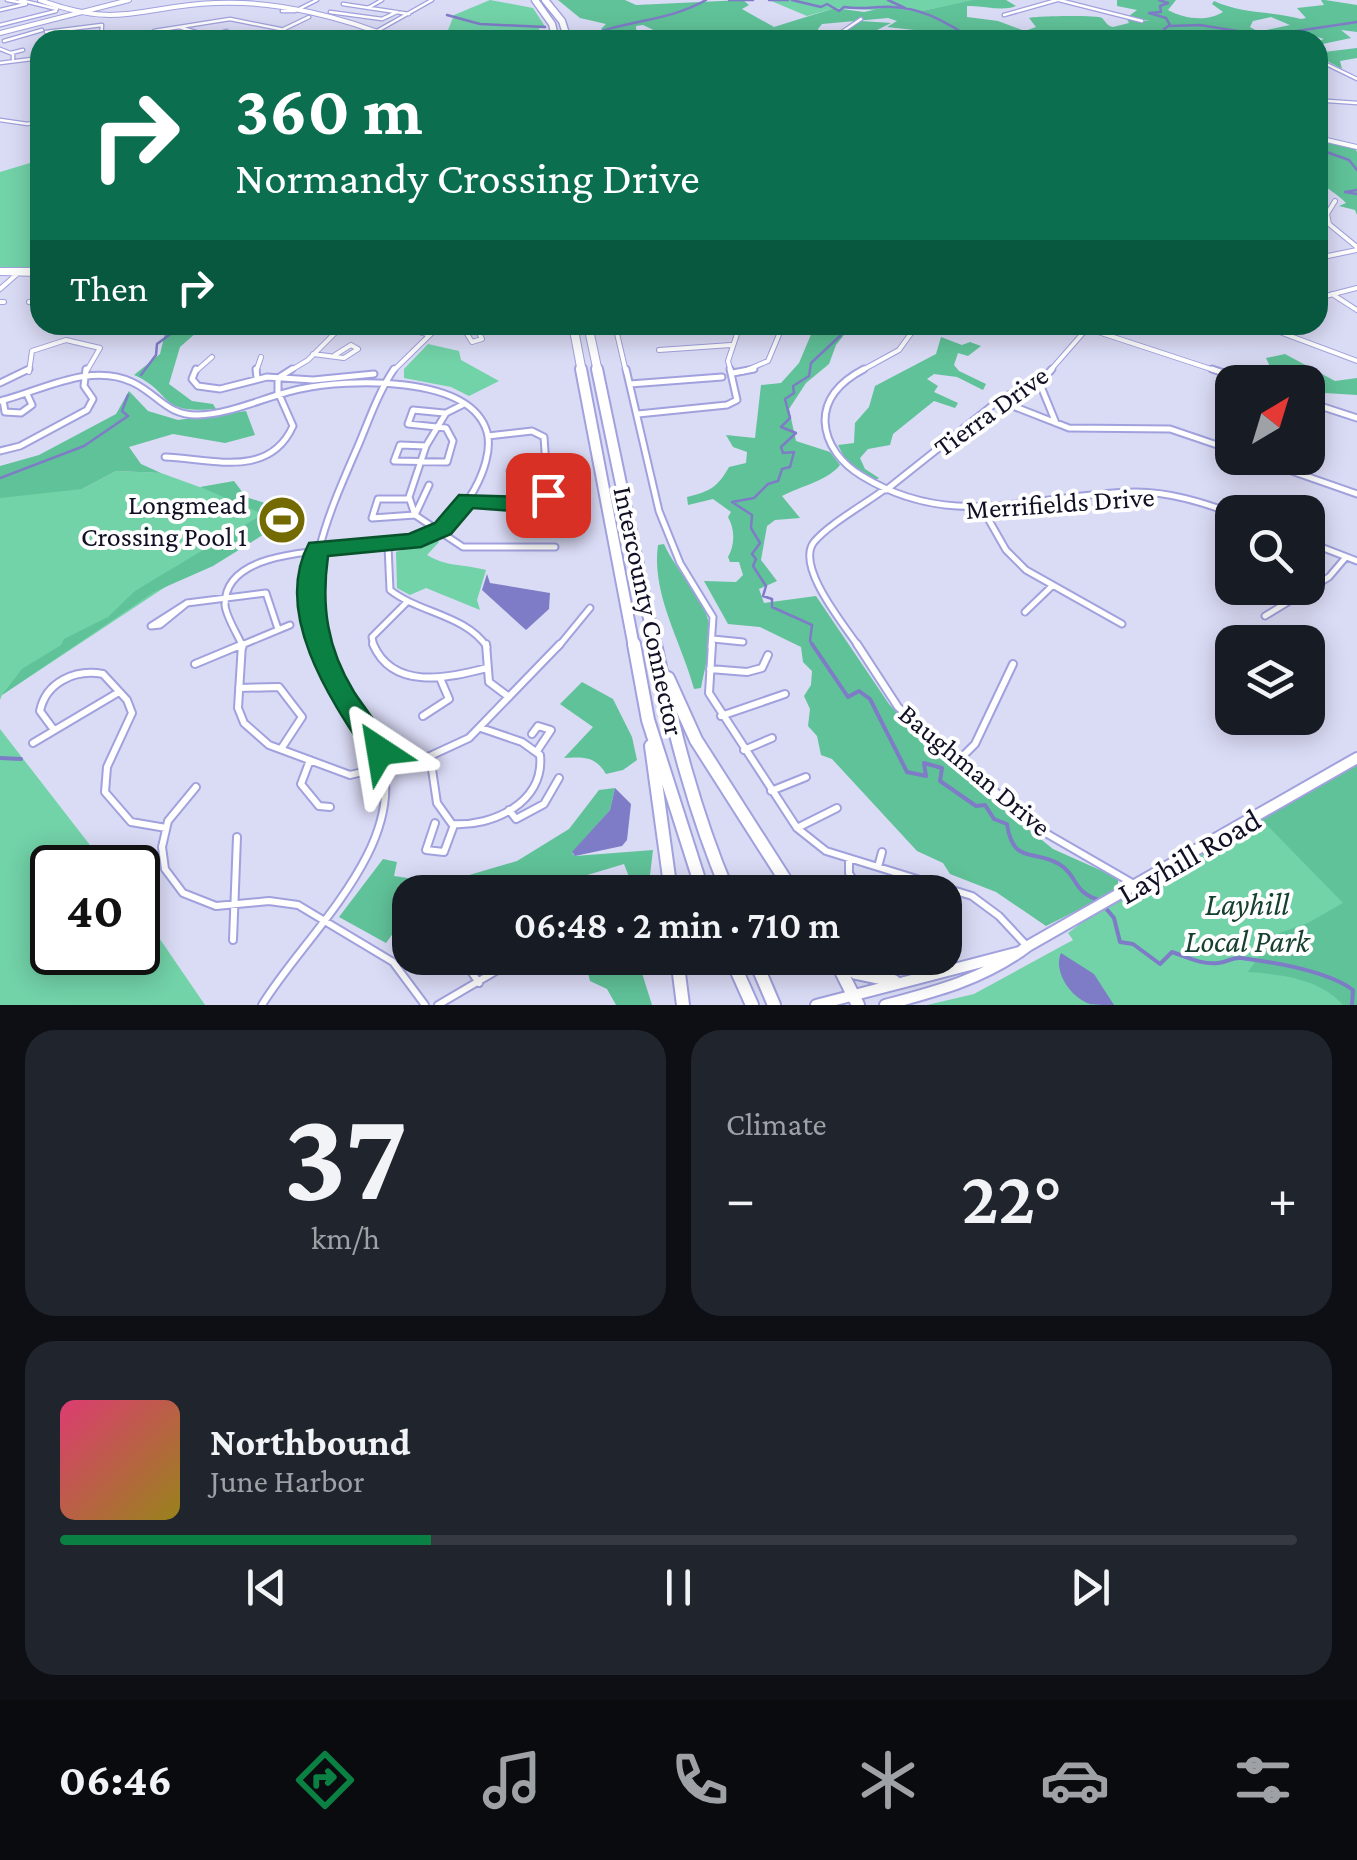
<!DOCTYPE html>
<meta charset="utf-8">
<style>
body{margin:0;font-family:"Crimson Pro",serif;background:#20242c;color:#f1f3f6;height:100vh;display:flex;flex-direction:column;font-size:38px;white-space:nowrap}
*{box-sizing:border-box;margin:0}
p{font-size:32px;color:#9ea1a6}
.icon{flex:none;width:55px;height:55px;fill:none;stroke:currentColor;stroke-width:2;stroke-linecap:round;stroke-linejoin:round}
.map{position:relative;height:1005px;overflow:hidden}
.drawer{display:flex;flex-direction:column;gap:25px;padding:25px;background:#0d0f14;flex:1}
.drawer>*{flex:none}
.hud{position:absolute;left:30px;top:30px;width:1298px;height:305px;border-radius:30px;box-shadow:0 5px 25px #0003;background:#0b6e4f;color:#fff;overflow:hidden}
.needle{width:65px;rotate:38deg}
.controls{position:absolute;left:1215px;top:365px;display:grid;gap:20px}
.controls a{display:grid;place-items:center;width:110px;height:110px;border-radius:20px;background:#171b24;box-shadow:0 5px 25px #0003;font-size:50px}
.speed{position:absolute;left:30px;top:845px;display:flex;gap:20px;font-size:50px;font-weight:700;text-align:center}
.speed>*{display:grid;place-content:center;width:130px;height:130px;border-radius:50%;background:#171b24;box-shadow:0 5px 25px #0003;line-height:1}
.speed .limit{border:5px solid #111;border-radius:15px;background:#fff;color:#111}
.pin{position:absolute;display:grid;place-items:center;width:85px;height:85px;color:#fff;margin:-42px;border-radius:20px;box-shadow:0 5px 15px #0006}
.me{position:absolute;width:110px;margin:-55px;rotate:327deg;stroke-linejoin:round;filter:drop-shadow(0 0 8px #0008)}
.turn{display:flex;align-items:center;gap:35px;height:210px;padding:0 40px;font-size:45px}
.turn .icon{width:130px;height:130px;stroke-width:2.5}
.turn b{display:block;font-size:70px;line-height:85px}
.then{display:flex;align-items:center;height:95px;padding:0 40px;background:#0003;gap:20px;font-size:38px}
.big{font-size:75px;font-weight:600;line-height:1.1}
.drawer .widget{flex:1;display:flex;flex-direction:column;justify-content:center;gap:15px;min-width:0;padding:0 35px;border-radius:30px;background:#20242c}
.drawer .dial{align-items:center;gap:0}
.dial b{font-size:130px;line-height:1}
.song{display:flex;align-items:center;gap:30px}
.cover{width:120px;height:120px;border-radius:15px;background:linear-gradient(135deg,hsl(340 70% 55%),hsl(50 70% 35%))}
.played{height:10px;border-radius:5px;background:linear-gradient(90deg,#0b8043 30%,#363941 30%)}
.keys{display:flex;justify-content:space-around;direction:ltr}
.heat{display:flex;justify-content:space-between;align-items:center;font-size:55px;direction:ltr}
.drawer .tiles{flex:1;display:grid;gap:25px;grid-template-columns:1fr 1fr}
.widget:last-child{grid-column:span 2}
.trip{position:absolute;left:392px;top:875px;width:570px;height:100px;border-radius:30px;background:#171b24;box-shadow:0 5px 25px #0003;font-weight:600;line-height:100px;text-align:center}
.dock{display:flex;height:160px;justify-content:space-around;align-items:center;background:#090b0e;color:#9ea1a6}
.dock .icon{width:70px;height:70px}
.dock .active{color:#0b8043}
.dock b{font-size:45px;color:#f1f3f6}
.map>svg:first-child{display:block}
.green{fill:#72d2a8}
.forest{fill:#60c298}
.water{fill:#7e7cc7}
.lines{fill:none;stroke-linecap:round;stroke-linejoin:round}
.stream-far1{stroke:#7e7cc7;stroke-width:2.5}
.stream{stroke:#7e7cc7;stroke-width:4}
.minor-far3-casing{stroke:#a1a1de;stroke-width:5}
.minor-far2-casing{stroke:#a1a1de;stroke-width:6}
.minor-far1-casing{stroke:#a1a1de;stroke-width:9}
.minor-casing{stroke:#a1a1de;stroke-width:10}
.major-far1-casing{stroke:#a1a1de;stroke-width:6}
.major-casing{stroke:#a1a1de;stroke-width:14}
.highway-far3-casing{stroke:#a1a1de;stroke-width:9}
.highway-far2-casing{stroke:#a1a1de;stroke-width:10}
.highway-far1-casing{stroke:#a1a1de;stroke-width:14}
.highway-casing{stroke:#a1a1de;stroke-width:16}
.minor-far3{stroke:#fff;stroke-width:2.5}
.minor-far2{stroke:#fff;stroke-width:4}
.minor-far1{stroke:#fff;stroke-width:5}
.minor{stroke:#fff;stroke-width:6}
.major-far1{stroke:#fff;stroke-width:4}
.major{stroke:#fff;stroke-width:10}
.highway-far3{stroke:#fff;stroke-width:6}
.highway-far2{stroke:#fff;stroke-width:8}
.highway-far1{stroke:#fff;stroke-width:10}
.highway{stroke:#fff;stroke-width:12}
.route{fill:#0b8043;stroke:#07532c;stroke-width:2.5}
.labels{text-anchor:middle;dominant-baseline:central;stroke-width:8;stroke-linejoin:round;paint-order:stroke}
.street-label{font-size:28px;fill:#111025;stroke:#fff}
.poi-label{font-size:28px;fill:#111025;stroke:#fff;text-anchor:end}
.near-street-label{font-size:32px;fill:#111025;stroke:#fff}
.near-park-label{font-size:32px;font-style:italic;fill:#16402f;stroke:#fff}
</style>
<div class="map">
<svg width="1357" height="1005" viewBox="0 0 1357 1005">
<rect width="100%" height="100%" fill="#dadbf5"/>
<path class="green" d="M490,0L533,8L546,28H539L542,40H444L454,15Z
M769,0H975L917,12L835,8L807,16Z
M40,160V269H0V172Z
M428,344L459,351L461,360L499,381L469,396L451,387L404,378V369Z
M116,471L161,473L260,509L259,525L2,695L0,700V490L82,489Z
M436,539L439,542L427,555C446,567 464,564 486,570L477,600L480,610L426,588L410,595L397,588L396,552Z
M0,729L107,867L52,868V952H138V907L205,1005H0Z
M1357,761V1005H927L974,994L1073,940L1068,933L1096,912Z"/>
<path class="forest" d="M558,0H625L636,5L743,0L749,5L742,9L774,27L835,8L864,12L887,7L917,12L973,0H1006L1016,6C1001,12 984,5 967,6V17L998,21L1025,31L1036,27L1029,18C1037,16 1098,15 1102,18C1106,22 1107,26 1113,27L1129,23L1127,19L1150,21L1129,16L1137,10L1117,6V0H1176L1168,10C1184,19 1207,22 1223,12L1212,4L1214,1C1242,14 1272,11 1301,19L1306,18L1297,8L1324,5L1321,0H1325L1357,5V32L1341,30L1351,38L1318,45L1324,52L1357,48V58L1340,61L1342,69L1318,56V41L1324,39C1303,30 1282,41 1262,31L1290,25L1271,17L1253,21L1250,27L1273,40H832L861,21L891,23L873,32L907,36L914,30L887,27L897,21L888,18L822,24L818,29L820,35L832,36L826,40H664L668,37L643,25L636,26L637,40H617L601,29L606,24L580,18Z
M1318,138L1353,145L1357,152V215L1355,210L1339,206L1346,203C1343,199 1323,184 1318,183Z
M167,325H205L180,347L169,384L192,401L213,404L216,409C155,414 175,393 134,375L160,354Z
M815,325H852L836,345L829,364L806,383L789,409L796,441L830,452L840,465C827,481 801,486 782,496L800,518L775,520L767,526L761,560L777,581L759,589L764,603L816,596L889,704L931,750L1053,849L1118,878V890L1046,926L996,892L950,874L943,863L917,851L832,759L821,755L817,736L808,726L810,709L804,696L811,685L812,671L803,662L801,647L760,627L728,624L704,581L736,582L743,575L739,562H730L728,557C735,545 735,529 728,517L731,512L713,499L688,505L687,497C709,492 718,487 729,467L746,463L747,452L733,447L726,435L755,438L761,385L781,383L799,363Z
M941,337L962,345L970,342L981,346L968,356L958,353L954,365L959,371L986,384L983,390L957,377L934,374L927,379L938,386L934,392L958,403L955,408L934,401L893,434L890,445L868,449L860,458L865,469L879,478L874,481L847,463L838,445L854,443L855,423L869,407L875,386L936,354Z
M1285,354L1335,381L1357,378V395L1308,392V382H1298L1301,373L1288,368L1273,373L1266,358Z
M129,391L148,411L178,420L246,411L255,435L225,443L173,434L129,447L141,464L161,473L116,471L82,489L0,498V466L39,455L116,414Z
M234,481L246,497L271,505L287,498L284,508L260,525L269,531L213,566L154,592L2,695L22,669L61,645L64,639L108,617L135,591L263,514L200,487Z
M664,544C676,572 708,599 710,631C711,649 704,671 701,688L694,689C682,643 651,594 658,545Z
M582,682L613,699L632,737L637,760L623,770L606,774C595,756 584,757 564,758L593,727L560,704Z
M1357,758V1005H1343C1321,979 1281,974 1248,972L1274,935L1308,923L1343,903L1258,816Z
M615,788L610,810L572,853L575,856L653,850L648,892H635L624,864L544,888V892H410V923L397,928L386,943L339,917L383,859L397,862L394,876L442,883L517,861L569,829L599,790Z
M621,962L642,973L652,1005H616L607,989L590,981L587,969Z"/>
<path class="water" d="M487,574L490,583L550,593L549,609L526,630L482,590Z
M615,788L631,804L627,840L622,846L575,856L572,852L610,810Z
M1061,953L1094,974L1114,1005C1107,1005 1097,1005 1090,1004C1070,997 1053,971 1061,953Z"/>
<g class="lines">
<path class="stream-far1" d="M729,0H753
M769,0H788
M792,0L821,7L827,4L839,11L844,7C861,10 876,6 893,7C928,9 948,25 976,40
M888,0L905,8
M447,15L480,24L545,27
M1170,26L1200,25L1262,35
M1270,35L1357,22
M583,38C623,20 668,22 706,0
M1141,40L1168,35L1164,29L1170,25L1166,18L1149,13L1161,12L1160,6L1168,3L1159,0
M1318,149L1349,160L1357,170
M1357,190L1345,192L1357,194
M141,375L156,355L157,344L172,333L173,325
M0,478L84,446L128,416L122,411L128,395
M814,647L810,641L812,625L772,607V599L763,596L766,586L753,566L756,559L752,554L760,543L751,528L752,515L732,502L754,498L768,484L778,481L782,469L790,467L794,452L783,453L781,447L796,433L781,427L790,418L785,399L794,393L793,386L809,376L811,363L840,336V328L852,325"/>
<path class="stream" d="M812,644L848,697L859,691L870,699L907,772L926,776L924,763L942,768L940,781L976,806L985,805L994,819L1007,824C1013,865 1033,849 1059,864C1078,875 1072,892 1099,900
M0,758L21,759
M1104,906L1114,918L1120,942L1133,944L1160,964L1172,952C1187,957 1202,965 1218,963C1227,962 1233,957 1241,958C1272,962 1326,970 1353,990L1352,1005"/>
<g class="minor-far3-casing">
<path id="minor-far3" d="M7,0L24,3
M20,0L57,9
M1059,0L1142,21
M343,4L409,14
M368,8L382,0
M0,10L26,4
M282,11H295L317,0
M330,12L382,19L397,12
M1004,15L1057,0
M0,25L56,11
M179,27L222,40
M154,31L230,19L285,30
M377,31L432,0
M46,32L102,25L101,39
M211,36L227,31L216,37
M130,38L141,33
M290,38L301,40
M90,40H132
M161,40L166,38
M261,40L309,17
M830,40L861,19
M1265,40L1272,39
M4,41L42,30
M0,49L13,54V59
M11,53L23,50
M1318,60L1357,79
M0,63L40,58
M1328,101L1357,103
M0,120L28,124L40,120"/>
</g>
<g class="minor-far2-casing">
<path id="minor-far2" d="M1335,201L1327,214L1329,224L1357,247
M1318,258L1357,250
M0,270H40
M0,273L40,274
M0,289L16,275
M1332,294L1357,310
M1318,298L1357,288
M0,302H4
M29,302L40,303
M393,325L427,334
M615,325L626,372
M1077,325L1220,372
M1261,325L1357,361
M476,327L482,339L472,342L464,329L484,325
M617,331L689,325
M659,350L731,345
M313,354L344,358L358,349
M335,355L351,345L358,349
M29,372L32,351L66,340L100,348L86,372
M195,372L212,357
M256,372L261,357
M288,372L308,360L343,325
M392,372L440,325
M731,372L728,361L740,325
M742,372L768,361L783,325
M859,372L899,350L917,325
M1049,372L1090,325"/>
</g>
<g class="minor-far1-casing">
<path id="minor-far1" d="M196,369L192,379L198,386L220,389L267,377L313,380L374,374
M256,369L257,378
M626,369L659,511L680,563L713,617L711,647
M864,369C843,380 825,396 825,421C826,445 842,464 862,476C955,533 1036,493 1136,492C1169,492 1201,502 1232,513
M1212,369L1250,382
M733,373L754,369
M0,383L29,369
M630,384L722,377
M1040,384L1056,423
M3,400L5,412L21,413L32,405L27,394
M0,401C41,391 90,362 132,382C158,394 166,415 197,415C233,414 266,396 300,389C347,379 470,374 487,432C492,450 483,474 474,490C463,509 447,529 427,538C384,558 224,533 225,605C226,617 238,635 243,647
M1000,401L1069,428L1170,429L1232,450
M1308,402L1357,418
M464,404L446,413L426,446L409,497L415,515L463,547H555
M638,414L727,405L737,400L730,369
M426,446L400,445L394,461L447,462L453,441L446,428L408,424L413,410L444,413
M0,451L20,446L87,410L93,399L84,386L86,369
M165,457C212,459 269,479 293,426L278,392V378L292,369
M1254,458L1357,494
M510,471L547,467
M886,490L1003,397L1040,383L1052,369
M408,499H378L372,518L415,515L429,485
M467,500L529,505L548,495L544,437L532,431L488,436
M982,508L1006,550L1026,570L1122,624
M1308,542L1357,561
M388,546L390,590C419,613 466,615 487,647
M187,603L160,625L151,626Z
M187,603L266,593L278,629
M1025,612L1052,586
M1265,616L1329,577L1346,557
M713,639L743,642
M237,647L290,625
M319,647C300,574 329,513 358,446C369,420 378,393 394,369
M374,647L372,637L406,603
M558,647L590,608
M859,647C844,625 795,566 814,542C829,524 865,504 885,489"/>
</g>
<g class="minor-casing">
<path id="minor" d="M242,644L238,708L244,723L269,745L350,775L430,756L469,738L560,644
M373,644C393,691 448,678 487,668
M486,644L489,682L509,697
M712,644L709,693L797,828L826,851L972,896L999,916L1026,945
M857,644L898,707L1037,828L1134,884
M195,664L243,644
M710,669L747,672L762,668L768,655
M239,688L279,687L302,717L281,749
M423,716L449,699L440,678
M721,716L785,694
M54,730L40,711C46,682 75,669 103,674L127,700L132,713L107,767L105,792L131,822L166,828
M532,734L538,726L551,730L537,751
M33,743L119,692
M744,750L772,738
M430,756L437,803L452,824C493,827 545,802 540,755L522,742L481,728
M310,760L301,784L319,806L330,807
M957,762L975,744L1013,664
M196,787L168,821L162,847L165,869L183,893L216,906L269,901L298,905L393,962L425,1005
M771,791L806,777
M509,810L516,819L544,804L559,778
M435,823L426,850L444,852L454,825
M797,828L837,808
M849,859V873L860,892
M878,867L882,852
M233,940L237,837
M462,958L479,983
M262,1005C304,936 408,847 381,758C368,717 333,685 318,644
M438,1005L518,958"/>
</g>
<g class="major-far1-casing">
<path id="major-far1" d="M40,0C121,30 139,6 215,3C274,0 344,17 397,40
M0,33L129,0
M1318,138L1357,147"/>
</g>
<g class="major-casing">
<path id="major" d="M816,1005L1020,952
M885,1005C938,991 984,979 1028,946L1357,758"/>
</g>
<g class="highway-far3-casing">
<path id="highway-far3" d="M535,0L552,24L556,40
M545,0L562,21L568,40"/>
</g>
<g class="highway-far2-casing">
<path id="highway-far2" d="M573,325L582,372
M588,325L598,372"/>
</g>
<g class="highway-far1-casing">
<path id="highway-far1" d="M581,369L634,647
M597,369L655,647"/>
</g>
<g class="highway-casing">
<path id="highway" d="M634,644L648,720L703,892
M655,644C673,729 694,812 728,892
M668,678L696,740L793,892
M651,746L671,892
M677,958L683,1005
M731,958L752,1005
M754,958L774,1005
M837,958L856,973L894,981
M839,967L858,1005"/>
</g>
<use href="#minor-far3" class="minor-far3"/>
<use href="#minor-far2" class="minor-far2"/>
<use href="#minor-far1" class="minor-far1"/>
<use href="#minor" class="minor"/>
<use href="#major-far1" class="major-far1"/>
<use href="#major" class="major"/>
<use href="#highway-far3" class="highway-far3"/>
<use href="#highway-far2" class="highway-far2"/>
<use href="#highway-far1" class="highway-far1"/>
<use href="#highway" class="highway"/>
</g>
<path class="route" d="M548,488L559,495L528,512L473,508L451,534L421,547L328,556C321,606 327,648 354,692C367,712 383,730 394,751L390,759L380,762L370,759C332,702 271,614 309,543L409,534L435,523L459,495L525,497Z"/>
<defs>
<g id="stadium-disc" transform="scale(2.5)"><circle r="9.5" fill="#736a02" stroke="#fff"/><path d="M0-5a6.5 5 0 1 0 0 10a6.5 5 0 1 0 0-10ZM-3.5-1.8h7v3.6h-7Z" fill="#fff"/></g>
</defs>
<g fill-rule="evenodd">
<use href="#stadium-disc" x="282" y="520"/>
</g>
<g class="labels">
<g class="street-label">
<text transform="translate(991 411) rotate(-36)">Tierra Drive</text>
<text transform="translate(1060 503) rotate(-4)">Merrifields Drive</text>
<text transform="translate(649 611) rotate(78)">Intercounty Connector</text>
<text transform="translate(975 770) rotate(40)">Baughman Drive</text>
</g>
<g class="poi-label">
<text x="247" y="504">Longmead<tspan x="247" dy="32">Crossing Pool 1</tspan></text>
</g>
<g class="near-street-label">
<text transform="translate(1189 856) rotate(-30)">Layhill Road</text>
</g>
<g class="near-park-label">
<text x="1247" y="904">Layhill<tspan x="1247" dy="37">Local Park</tspan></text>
</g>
</g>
</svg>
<div class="controls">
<a><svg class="needle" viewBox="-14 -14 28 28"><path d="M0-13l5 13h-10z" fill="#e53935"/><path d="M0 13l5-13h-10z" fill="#9ea1a6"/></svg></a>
<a><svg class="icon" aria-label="search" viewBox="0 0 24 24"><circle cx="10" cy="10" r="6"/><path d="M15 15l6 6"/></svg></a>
<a><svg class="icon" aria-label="layers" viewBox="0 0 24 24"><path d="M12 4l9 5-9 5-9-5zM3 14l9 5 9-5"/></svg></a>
</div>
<div class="speed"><div class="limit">40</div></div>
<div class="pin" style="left:548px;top:495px;background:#d93025"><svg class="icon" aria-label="arrive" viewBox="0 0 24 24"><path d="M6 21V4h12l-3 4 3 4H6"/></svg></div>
<svg class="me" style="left:380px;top:751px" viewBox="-20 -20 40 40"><path d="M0-17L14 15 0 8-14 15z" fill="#0b8043" stroke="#fff" stroke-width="4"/></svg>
<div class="trip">06:48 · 2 min · 710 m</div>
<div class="hud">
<div class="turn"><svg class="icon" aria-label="right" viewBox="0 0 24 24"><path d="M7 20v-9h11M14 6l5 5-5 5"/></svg><div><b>360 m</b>Normandy Crossing Drive</div></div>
<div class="then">Then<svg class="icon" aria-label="right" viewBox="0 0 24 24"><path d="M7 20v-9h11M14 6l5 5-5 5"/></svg></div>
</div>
</div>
<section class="drawer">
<div class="tiles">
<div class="widget dial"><b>37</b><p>km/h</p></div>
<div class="widget"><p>Climate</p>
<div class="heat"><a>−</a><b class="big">22°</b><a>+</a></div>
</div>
<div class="widget">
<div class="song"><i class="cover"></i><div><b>Northbound</b><p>June Harbor</p></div></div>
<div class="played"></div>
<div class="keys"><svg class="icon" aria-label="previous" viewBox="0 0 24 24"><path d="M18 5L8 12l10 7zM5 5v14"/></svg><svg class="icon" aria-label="pause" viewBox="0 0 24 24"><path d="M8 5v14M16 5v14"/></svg><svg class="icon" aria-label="next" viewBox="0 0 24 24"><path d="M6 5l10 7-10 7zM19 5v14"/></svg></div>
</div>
</div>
</section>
<nav class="dock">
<b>06:46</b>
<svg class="icon active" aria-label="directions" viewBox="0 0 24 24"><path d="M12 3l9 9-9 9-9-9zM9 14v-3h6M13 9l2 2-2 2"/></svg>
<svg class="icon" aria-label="music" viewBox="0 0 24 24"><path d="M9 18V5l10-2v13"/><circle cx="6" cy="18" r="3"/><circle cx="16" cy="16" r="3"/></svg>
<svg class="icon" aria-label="phone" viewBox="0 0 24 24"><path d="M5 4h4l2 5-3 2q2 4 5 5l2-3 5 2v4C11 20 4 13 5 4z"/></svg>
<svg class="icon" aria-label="climate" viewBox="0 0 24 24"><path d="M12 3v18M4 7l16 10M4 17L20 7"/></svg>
<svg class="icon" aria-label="car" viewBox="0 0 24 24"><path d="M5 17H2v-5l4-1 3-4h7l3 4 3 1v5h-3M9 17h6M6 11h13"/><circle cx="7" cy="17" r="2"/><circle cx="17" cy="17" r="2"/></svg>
<svg class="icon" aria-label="filters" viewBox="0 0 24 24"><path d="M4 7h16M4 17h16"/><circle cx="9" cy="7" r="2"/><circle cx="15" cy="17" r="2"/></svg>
</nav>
